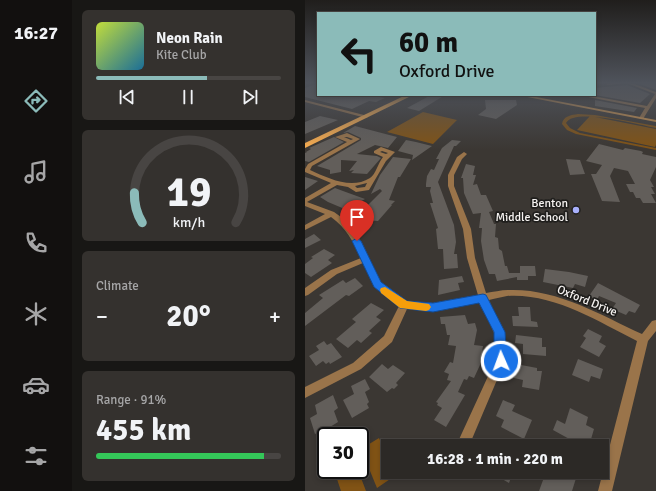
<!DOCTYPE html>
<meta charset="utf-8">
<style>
body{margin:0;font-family:Signika,sans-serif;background:#34312e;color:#f1f3f6;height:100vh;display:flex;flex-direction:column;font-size:15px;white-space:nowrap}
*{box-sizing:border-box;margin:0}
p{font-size:13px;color:#a6a6a7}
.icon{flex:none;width:22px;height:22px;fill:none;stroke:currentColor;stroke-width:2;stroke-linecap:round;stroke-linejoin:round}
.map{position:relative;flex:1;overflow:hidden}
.panel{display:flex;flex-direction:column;gap:10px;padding:10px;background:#181715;width:233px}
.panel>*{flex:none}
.banner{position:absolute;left:12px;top:12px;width:279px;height:84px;border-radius:0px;box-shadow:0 2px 6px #0003,0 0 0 1px #484543;background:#8bbbb9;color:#111;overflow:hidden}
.speed{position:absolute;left:12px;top:427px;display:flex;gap:8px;font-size:20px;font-weight:700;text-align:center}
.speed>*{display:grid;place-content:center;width:52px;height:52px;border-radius:50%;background:#2c2926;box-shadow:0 2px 6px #0003,0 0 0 1px #484543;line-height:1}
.speed .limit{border:2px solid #111;border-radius:6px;background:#fff;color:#111}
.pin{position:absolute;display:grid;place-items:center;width:34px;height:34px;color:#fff;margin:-41px -17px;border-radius:50% 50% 50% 0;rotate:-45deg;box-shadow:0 0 4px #0007}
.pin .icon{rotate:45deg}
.me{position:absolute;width:44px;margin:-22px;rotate:358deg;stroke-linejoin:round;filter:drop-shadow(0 0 3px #0008)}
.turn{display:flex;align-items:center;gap:14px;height:84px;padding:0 16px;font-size:18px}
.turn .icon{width:52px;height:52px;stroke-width:2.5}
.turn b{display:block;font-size:28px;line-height:34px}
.big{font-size:30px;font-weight:800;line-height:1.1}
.panel .tile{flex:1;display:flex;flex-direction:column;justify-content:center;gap:6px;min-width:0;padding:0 14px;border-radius:6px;background:#34312e}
.panel .dial{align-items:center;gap:0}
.dial svg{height:104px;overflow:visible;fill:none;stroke:#484543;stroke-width:7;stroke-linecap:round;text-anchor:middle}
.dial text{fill:#f1f3f6;stroke:none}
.song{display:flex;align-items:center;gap:12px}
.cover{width:48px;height:48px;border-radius:6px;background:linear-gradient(135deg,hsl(70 70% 55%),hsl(200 70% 35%))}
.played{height:4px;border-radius:2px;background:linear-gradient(90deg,#8bbbb9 60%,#484543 60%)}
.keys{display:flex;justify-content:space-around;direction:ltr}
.heat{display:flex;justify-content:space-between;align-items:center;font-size:22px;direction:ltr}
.charge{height:6px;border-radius:3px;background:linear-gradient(90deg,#34c759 91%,#484543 0)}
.trip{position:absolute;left:76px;top:439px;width:228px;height:40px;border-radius:0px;background:#2c2926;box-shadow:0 2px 6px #0003,0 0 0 1px #484543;font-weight:800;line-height:40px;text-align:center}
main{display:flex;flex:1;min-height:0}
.tabs{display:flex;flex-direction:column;width:72px;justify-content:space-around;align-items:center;background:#12100f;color:#a6a6a7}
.tabs .icon{width:28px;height:28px}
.tabs .current{color:#8bbbb9}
.tabs b{font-size:18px;color:#f1f3f6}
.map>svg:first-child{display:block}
.green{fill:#815315}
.building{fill:#625e5a}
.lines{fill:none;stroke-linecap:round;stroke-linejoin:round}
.street{fill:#9a744a;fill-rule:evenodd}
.secondary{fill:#d0954e;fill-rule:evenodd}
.primary{fill:#fbae4f;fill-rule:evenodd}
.route{fill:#1a73e8;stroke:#114b97}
.slow{fill:#f59e0b}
.poi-dot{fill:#a8b0fc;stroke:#201f1d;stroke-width:1.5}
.labels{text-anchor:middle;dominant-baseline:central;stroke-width:3.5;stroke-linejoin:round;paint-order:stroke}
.poi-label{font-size:12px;fill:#f6f3f1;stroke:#201f1d;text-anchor:end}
.street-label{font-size:12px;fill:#f6f3f1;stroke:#201f1d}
</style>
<main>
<nav class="tabs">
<b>16:27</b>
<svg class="icon current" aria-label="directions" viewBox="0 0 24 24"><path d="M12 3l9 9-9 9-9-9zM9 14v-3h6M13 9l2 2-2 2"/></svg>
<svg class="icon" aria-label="music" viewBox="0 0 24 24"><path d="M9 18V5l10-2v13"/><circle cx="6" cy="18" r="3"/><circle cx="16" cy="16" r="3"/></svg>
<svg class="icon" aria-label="phone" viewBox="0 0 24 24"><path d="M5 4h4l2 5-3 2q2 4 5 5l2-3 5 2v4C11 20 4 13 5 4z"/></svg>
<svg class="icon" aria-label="climate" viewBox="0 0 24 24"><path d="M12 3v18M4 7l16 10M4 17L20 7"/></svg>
<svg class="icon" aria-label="car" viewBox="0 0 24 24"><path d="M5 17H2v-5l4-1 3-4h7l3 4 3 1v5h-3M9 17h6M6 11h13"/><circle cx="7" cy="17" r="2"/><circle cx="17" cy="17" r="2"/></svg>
<svg class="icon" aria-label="filters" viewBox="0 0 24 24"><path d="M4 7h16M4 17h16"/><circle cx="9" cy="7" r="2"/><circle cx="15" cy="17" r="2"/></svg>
</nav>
<section class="panel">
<div class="tile">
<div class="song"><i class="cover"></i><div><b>Neon Rain</b><p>Kite Club</p></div></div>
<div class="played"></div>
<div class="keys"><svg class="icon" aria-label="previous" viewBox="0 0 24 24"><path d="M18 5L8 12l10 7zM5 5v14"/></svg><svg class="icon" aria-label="pause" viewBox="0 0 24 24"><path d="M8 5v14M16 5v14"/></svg><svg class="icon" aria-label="next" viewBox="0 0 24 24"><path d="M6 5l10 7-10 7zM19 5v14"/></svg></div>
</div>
<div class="tile dial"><svg viewBox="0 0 100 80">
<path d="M14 69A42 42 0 1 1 86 69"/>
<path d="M14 69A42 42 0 0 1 8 46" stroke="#8bbbb9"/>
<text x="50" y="56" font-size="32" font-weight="700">19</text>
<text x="50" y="72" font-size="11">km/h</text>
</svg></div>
<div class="tile"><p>Climate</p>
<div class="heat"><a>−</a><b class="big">20°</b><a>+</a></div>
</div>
<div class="tile"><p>Range · 91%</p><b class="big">455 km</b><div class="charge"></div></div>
</section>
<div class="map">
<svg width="351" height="491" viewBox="0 0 351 491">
<rect width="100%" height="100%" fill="#3b3733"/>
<path class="green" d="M118,112L152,120L128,144L82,132Z
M273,114L290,115L351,126V128C335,125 269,107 261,123L265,128L275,133L351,148V150L271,134L262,130L257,124C258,116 266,115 273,114Z
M285,116L351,129V145L350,147L272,130Z
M74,438L83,458V472H89L91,475L72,488L56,449Z
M29,470H53L61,491H36Z"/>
<path class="building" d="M334,82H351V90L332,83H337Z
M13,83V95H78L74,97L80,98L71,102L64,101L47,109L0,97V88Z
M322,85L345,94L335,103L290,95V88Z
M126,95H140L114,111L102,108Z
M180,100H211L212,105L191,119L173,115L181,109Z
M290,100L332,108L329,112L290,106Z
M15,116L33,120L0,134V122Z
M50,126L92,137L83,148L70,145L52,154L72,156L76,158L62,174L46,173L49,170L44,171L52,161L36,160V172L25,174V170L12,166L56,140V138L43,132L38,133Z
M29,137L39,142L4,162L0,161V153L2,152H1L6,149L4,148Z
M101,140L111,142L127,146L107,160L108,155L93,151Z
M147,140L156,141L151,146H149L133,182L149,225L151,242L149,254H152L153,268L139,269L138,249H133L131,229L133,228L125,203H128L125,191L126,187H121V184L122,176L126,169L129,170L134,159H131L137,148Z
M294,144L318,150L320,148L336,151L338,152L337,154L351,157V167L345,180L349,187H346L350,194H346L351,203H338L335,198H331L328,192H325L321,184H330L323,171L309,168L305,176L315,202L297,201L286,174H291L297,165L281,161Z
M88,157L106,159L95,177H93L84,200L90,201L86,205H87L73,221L60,220L61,219L52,216L77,191L75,189L66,194L75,175Z
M261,159L275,160L280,174L265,175Z
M161,164L170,166L168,175H171L168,185L172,184L176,195H181L188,211L184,212L189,224H191L190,237L193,238L194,249L197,251L200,266H202L204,273H215V266H230L231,276H223V280H212V277L192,281L190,274H184L179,260L176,241L177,228H174L176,213L168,214L159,193L158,178H156Z
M0,177L13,181L0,190Z
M30,188L38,191L60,199L42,210L23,202L15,197Z
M9,234L16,240L0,248V239Z
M19,249L30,255L23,260L27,263L6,277L0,273V264L8,258L6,257Z
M240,269L264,272L283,276L280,287L270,284L268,288L238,282Z
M157,276L159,282L153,283L155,290L133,295L134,280Z
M50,278L58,286L44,296L41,295L0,326V313L18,298L14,295L38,280L41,283Z
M293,283L335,305L330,313L324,311L321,315L307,309L311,303L294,296L292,300L284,296Z
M66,303L79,310L71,317L76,320L64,331L67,333L56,343L52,340L43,348L31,339L51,322L47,319Z
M213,307H225L226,321L232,322L233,327L208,326L207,316H214Z
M160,315L163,324L170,323L172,330L169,345L178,346L175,365L169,378L164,376L162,380L159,379L153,392L160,395L141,427L129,420L137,408L132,405L133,403L131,402L146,381L142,380L144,374L139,372L145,362L148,363L151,346L143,345L145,335H142L140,324H136L135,317Z
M283,329L297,336L294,342L301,346L294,357L275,347L281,338L278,336Z
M211,335L237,338V347H241V356L218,354V344L210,343Z
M19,341L22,345L26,343L37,357L25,364L24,362L21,364L18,361L11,366L4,356L14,350L11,346Z
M273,359L298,369L295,379L286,376L284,382L267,375Z
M77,364L83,369L88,365L100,373L91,383L93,385L89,389L87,388L82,392L64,377Z
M211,364L232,368V371H237L234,390L217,387L218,380L209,378Z
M60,379L65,389L60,392L64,402L62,404L64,408L47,418L38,400L49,394L46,386Z
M28,395L33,408L29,411L33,422L25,427L10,434L5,418L12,414L10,405Z
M198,400L210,405L207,411L227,420L219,439L196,427L199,420L191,416Z
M265,408L283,417L281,425L289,429L284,446L268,441L248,430L252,420L260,424Z
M185,472H208L204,483Z
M241,472H273L267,491H234Z"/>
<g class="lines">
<path class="street" d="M316,82C328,82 339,88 351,92V98L338,119L334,118L340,108L273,95H282L342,106L350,94L322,83L303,85L301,84Z
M0,100L63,116V117L61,118L0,102Z
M42,133L55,139L7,166L5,170C23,178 46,190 65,178C71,174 73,163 78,157L69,153V151L76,147L90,152L81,161L64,190L51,192L43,187L32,185L2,202L29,212L43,222L56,241L76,283L101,302L128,303L173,295L162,258L158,229L143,186V175L152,157L159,152L162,154L157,159L149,175V186L166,229L170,258L181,293C188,292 196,290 203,290C251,288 294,314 337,334L347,321L351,320V331L343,341L307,491H293L332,341C292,321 249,293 202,296C196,297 189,299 184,300L199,333L200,361L164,446H151L190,361L189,333L175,302L128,311L102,309L87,342L56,369L0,398V387L48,363L79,336L94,306L70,287L58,263L32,274L3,295L0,296V288L26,270L56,258C47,240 42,229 26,217L0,230V225L20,214L0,206V198L26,183L0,172V169L3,164L42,142L30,137ZM39,137H42L48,139L46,140ZM77,151L83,153L81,154L75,152ZM62,183L60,187L52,188L50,186Z"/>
<path class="secondary" d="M212,95H221L351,120V122Z"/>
<path class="primary" d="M101,95H108L0,148V143Z"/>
</g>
<linearGradient id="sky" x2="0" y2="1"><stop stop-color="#201e1c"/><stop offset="0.55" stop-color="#4f535b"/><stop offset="1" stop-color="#4f535b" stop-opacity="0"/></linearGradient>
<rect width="351" height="150" fill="url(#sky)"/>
<path class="route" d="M52,238L56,241L76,282L102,301L128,303L178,294L181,295L200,332L202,361L200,365L196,366L191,365L189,361V332L174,303L128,312L95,308L69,287L47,241Z"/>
<path class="slow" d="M80,287L102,301L124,304L126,307L124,310L121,311L95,308L76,293L75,290L76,288Z"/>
<circle class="poi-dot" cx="271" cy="210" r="4"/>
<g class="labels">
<g class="poi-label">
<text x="263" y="203">Benton<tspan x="263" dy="14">Middle School</tspan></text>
</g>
<g class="street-label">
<text transform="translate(282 301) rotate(22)">Oxford Drive</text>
</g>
</g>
</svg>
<div class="speed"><div class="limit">30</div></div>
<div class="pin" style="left:52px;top:241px;background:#d93025"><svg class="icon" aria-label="arrive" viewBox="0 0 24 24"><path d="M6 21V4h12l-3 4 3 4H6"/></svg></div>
<svg class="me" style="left:196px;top:361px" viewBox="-20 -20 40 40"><circle r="17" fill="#1a73e8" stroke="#fff" stroke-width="3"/><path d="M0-11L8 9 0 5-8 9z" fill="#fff"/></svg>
<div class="trip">16:28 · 1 min · 220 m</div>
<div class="banner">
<div class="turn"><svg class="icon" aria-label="left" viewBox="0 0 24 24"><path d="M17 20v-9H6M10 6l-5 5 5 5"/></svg><div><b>60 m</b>Oxford Drive</div></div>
</div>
</div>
</main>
